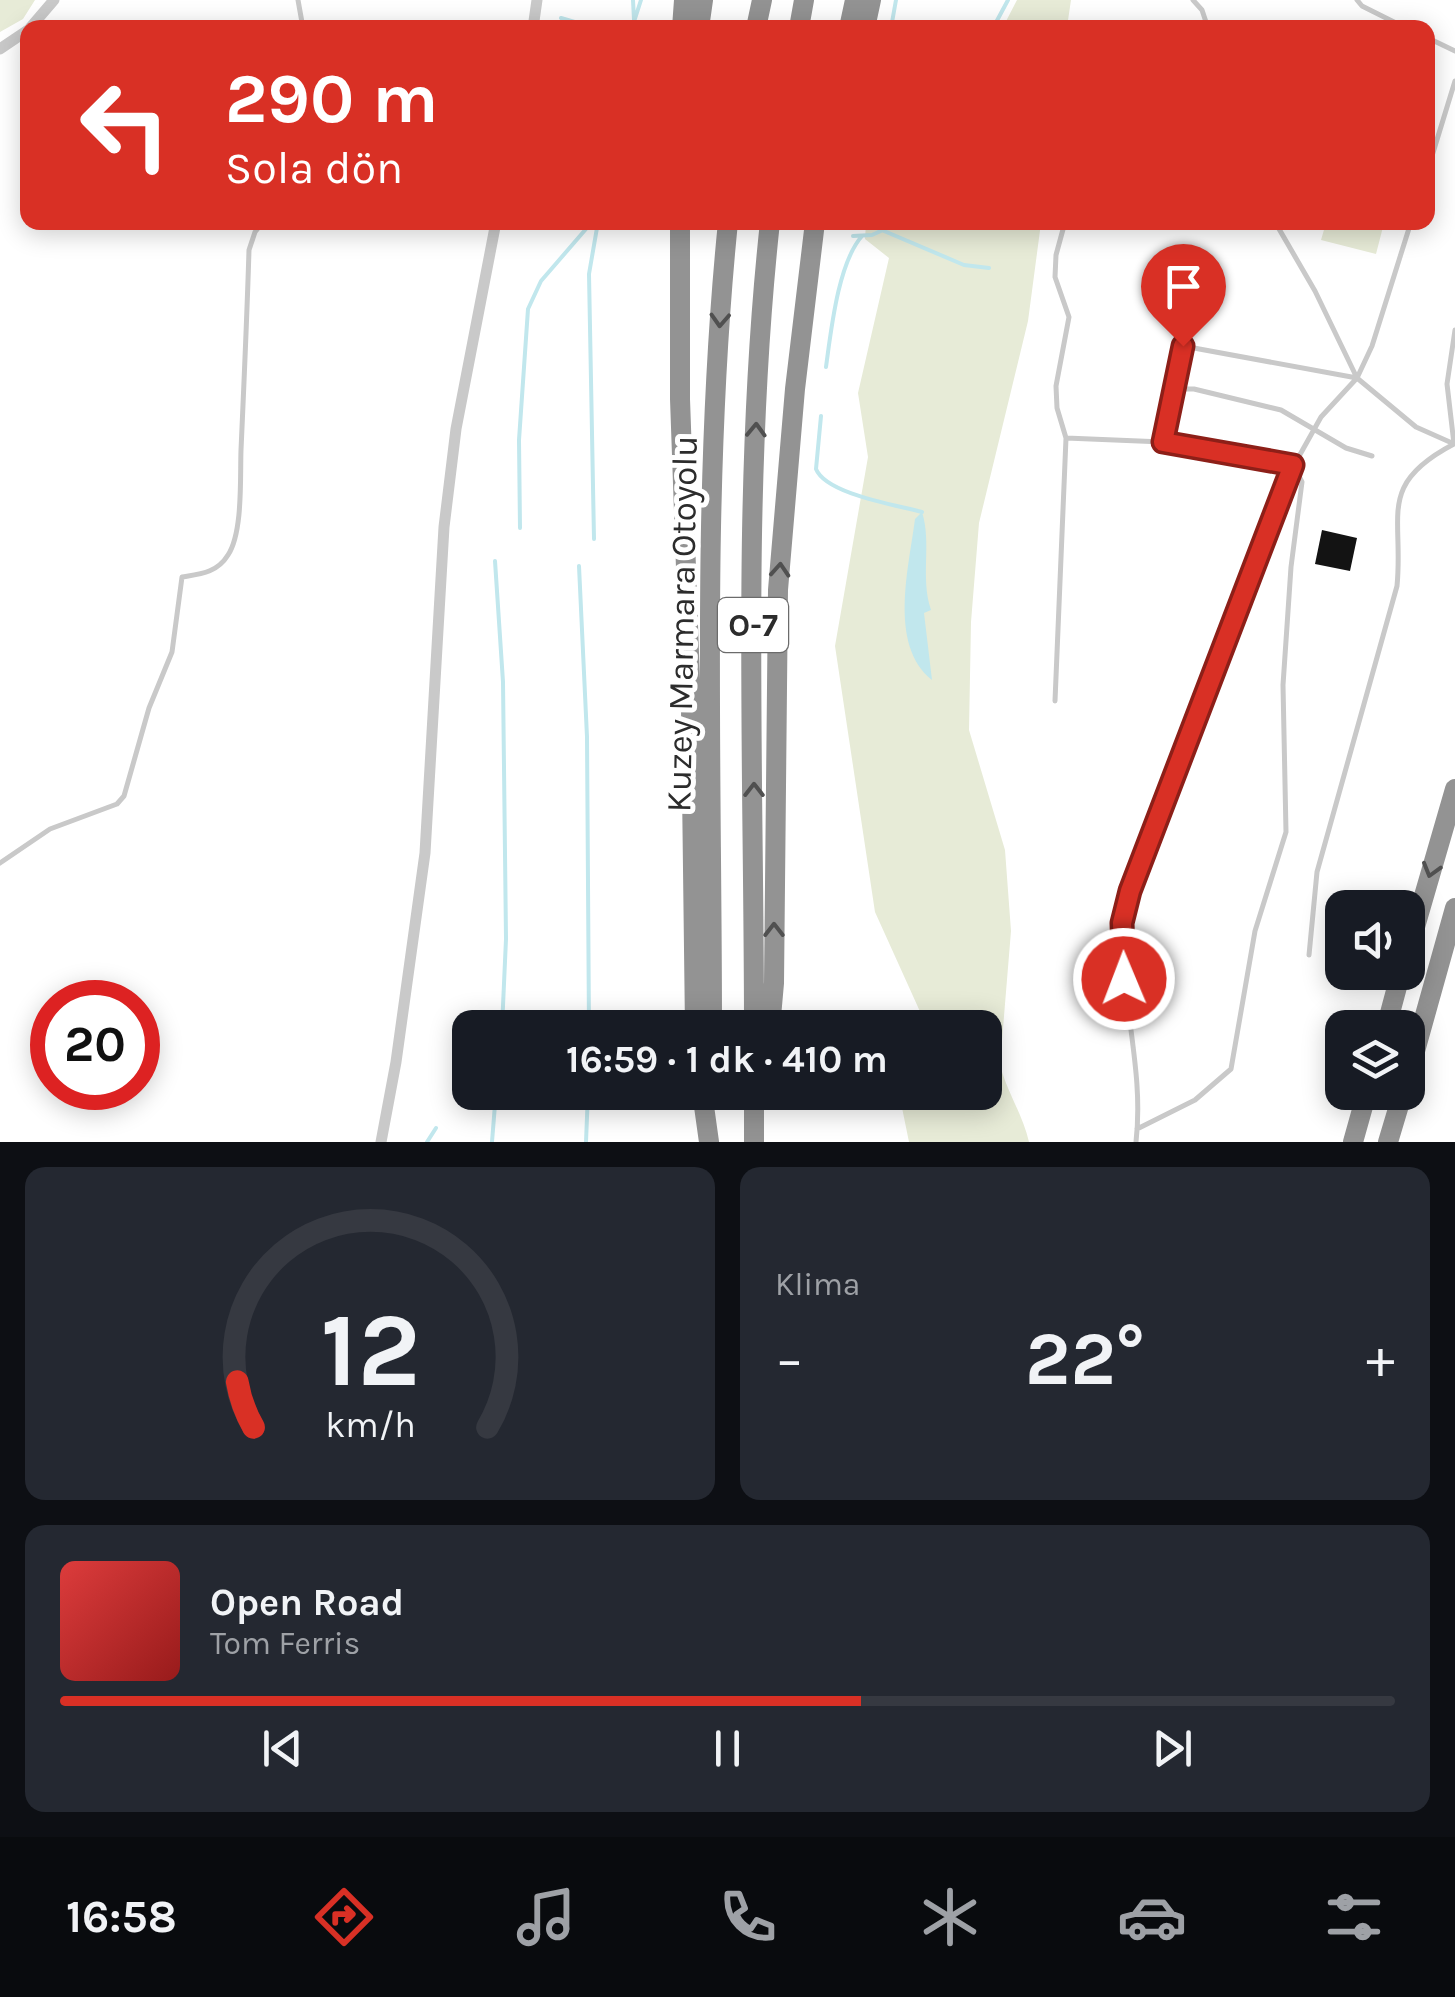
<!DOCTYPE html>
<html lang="tr">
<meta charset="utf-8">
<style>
body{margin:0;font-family:Karla,sans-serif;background:#242831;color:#f1f3f6;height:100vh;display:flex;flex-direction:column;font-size:38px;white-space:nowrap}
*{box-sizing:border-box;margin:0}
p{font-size:32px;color:#9ea1a6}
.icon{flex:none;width:55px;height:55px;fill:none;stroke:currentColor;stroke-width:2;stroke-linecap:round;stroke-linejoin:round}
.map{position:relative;height:1142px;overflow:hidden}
.panel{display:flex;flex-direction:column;gap:25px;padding:25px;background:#0d0f14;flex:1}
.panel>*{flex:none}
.guide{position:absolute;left:20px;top:20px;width:1415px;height:210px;border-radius:20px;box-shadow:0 5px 25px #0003;background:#d93025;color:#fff;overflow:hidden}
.tools{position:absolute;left:1325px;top:890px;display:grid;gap:20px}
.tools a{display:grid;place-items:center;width:100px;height:100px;border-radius:20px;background:#171b24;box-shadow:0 5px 25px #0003;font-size:50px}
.speed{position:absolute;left:30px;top:980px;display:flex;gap:20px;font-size:50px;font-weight:700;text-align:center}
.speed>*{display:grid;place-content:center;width:130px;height:130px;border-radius:50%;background:#171b24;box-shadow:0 5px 25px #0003;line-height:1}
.speed .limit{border:15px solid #d22;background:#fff;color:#111}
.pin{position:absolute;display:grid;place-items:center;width:85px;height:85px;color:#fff;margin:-102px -42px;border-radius:50% 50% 50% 0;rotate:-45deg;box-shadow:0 0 10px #0007}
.pin .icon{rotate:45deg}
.me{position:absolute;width:110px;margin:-55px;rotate:359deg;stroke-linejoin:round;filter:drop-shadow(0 0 8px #0008)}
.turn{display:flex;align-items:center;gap:35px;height:210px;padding:0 40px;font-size:45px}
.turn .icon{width:130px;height:130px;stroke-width:2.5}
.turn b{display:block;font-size:70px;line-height:85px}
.big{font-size:75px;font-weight:700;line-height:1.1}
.panel .widget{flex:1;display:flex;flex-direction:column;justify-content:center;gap:15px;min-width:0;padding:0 35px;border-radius:20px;background:#242831}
.panel .dial{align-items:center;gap:0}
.dial svg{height:260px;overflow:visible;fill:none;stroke:#363941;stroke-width:7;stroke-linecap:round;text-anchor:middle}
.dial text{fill:#f1f3f6;stroke:none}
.song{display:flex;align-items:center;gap:30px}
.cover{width:120px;height:120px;border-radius:15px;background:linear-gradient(135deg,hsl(0 70% 55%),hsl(0 70% 35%))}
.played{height:10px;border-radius:5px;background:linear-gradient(90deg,#d93025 60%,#363941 60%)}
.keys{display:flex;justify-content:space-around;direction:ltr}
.heat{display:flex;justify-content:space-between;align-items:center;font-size:55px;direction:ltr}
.panel .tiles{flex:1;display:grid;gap:25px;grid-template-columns:1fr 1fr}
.widget:last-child{grid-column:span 2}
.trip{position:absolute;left:452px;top:1010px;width:550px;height:100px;border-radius:20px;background:#171b24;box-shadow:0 5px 25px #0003;font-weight:700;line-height:100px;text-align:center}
.menu{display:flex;height:160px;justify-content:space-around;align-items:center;background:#090b0e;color:#9ea1a6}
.menu .icon{width:70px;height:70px}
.menu .active{color:#d93025}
.menu b{font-size:45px;color:#f1f3f6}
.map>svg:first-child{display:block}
.green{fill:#e7ebd7}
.water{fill:#c1e7ed}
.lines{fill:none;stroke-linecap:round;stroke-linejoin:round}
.stream{stroke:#c1e7ed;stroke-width:4}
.building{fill:#131313}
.lane{stroke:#c9c9c9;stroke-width:5}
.street{stroke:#c9c9c9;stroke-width:11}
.highway{stroke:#939393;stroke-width:20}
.oneway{stroke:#505050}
.route-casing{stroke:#8d1f18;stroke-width:25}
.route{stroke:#d93025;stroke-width:18}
.labels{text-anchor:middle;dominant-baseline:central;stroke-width:10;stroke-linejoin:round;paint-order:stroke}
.shield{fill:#fff;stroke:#6b6b6b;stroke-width:2.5}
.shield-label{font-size:32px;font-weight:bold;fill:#2c2c2c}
.street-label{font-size:35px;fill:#2c2c2c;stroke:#fff}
</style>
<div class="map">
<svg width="1455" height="1142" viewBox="0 0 1455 1142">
<rect width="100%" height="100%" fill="#fff"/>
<path class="green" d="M0,0H35L23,19L0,32Z
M1017,0H1071L1067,27H1003Z
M866,223H1041L1028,321L979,523L971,622L969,730L1005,850L1011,931L1000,1065C1007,1092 1023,1115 1029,1142H909L899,1093L985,1092V1028L927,1027L875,912L835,646L868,457L858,393L889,258L865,239Z
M1326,223H1384L1376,254L1321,240Z"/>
<path class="water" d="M922,512C932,544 920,577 931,610L924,613L932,680C888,645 909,567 915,519Z"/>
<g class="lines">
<path class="stream" d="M633,0L634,20
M561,18L595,28
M632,28L641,0
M891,28L896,0
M993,28L1008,0
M870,225L964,265L989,268
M853,236L872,235L883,230
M826,367C831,331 838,263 862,236
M821,416L816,469C826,494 896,505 922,512
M520,528L519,440L528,309L541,281L592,222
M594,539L589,274L598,222
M495,561L503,682L506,939L502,1028
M579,566L587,737L589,1028
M427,1142L436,1128
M492,1142L496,1092
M586,1142L588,1092"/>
</g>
<path class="building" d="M1322,530L1357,538L1350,571L1315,564Z"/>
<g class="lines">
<path class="lane" d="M298,0L303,28
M1193,0L1202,10L1208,28
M1357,0L1362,6L1406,28
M1428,38L1455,51
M1428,169L1455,81
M1065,222L1056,255L1055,277L1069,317L1056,386L1057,408L1066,438
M1275,222L1315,291L1357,378L1416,427L1452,443
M1174,395V379L1183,346L1357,378
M1163,442L1174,395L1183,389H1194L1281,410L1346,448L1372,456
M1055,701L1066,438L1163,442L1293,465L1302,482L1291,567L1283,685L1286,832L1255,931L1231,1069L1195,1100L1137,1129
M0,863L50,829L117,804L124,796L149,708L172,652L182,577C200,574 217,573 228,555C243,532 240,478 241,450C244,383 247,317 249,250L255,232L263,222
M1309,955L1317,872L1397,586C1404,515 1376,485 1454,444L1447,384L1455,330
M1136,1142C1146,1054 1110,980 1130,891L1288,476L1321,417L1357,378L1372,346L1411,222"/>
<path class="street" d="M30,28L54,0
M533,28L537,0
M0,49L28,30
M381,1142L396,1062L425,853L444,527L456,429L496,222"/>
<path class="highway" d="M682,28L684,0
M699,28L703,0
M756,28L762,0
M799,28L804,0
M849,28L855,0
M865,28L871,0
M680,222V399L691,709L695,1028
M1408,951L1455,789
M712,1028C712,760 701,489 728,222
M754,1028C754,760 741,489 770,222
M770,1028L774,983L778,590L795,389L815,222
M1386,1028L1401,972
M1408,1076L1455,908
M702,1092L709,1142
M754,1142V1092
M1353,1142L1367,1092
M1388,1142L1403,1092"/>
</g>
<defs><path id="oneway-chevron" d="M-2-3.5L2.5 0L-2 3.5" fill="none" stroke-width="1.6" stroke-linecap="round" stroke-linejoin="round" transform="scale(2.5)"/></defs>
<g class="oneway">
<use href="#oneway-chevron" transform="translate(720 320) rotate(93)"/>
<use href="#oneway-chevron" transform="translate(756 430) rotate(-88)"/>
<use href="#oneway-chevron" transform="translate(780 570) rotate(-86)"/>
<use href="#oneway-chevron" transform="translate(754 790) rotate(-90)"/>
<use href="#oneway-chevron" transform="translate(1431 870) rotate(106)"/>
<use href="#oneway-chevron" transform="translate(774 930) rotate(-90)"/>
</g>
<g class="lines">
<g class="route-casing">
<path id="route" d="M1124,979L1122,923L1130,891L1293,465L1163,442L1183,346"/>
</g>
<use href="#route" class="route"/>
</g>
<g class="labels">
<rect class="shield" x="718" y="598" width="70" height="54" rx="8"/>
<g class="shield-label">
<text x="753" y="625">O-7</text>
</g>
<g class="street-label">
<text transform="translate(682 624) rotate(-89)">Kuzey Marmara Otoyolu</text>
</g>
</g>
</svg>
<div class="tools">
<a><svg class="icon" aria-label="sound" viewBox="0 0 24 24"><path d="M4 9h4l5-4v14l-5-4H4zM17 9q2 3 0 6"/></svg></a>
<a><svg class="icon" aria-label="layers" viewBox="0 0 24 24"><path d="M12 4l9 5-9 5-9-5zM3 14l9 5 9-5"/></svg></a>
</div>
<div class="speed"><div class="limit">20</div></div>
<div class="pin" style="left:1183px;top:346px;background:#d93025"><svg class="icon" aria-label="arrive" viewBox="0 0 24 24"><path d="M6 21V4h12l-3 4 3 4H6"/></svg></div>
<svg class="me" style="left:1124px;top:979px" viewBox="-20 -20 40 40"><circle r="17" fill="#d93025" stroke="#fff" stroke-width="3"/><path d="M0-11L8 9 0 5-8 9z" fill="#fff"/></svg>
<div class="trip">16:59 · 1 dk · 410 m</div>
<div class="guide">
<div class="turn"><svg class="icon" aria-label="left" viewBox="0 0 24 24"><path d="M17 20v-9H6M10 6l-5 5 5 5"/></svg><div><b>290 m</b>Sola dön</div></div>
</div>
</div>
<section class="panel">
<div class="tiles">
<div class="widget dial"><svg viewBox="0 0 100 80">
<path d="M14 69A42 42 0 1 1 86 69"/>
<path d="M14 69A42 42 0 0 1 9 55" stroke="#d93025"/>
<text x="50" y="56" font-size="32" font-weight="700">12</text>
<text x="50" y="72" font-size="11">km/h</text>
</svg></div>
<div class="widget"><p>Klima</p>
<div class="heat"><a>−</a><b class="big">22°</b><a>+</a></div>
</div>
<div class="widget">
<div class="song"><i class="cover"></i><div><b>Open Road</b><p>Tom Ferris</p></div></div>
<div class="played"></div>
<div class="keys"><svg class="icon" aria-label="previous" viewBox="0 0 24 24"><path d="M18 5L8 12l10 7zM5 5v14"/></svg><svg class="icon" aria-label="pause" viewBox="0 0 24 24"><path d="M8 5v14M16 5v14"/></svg><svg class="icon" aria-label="next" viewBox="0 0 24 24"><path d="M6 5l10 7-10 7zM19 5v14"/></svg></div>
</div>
</div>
</section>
<nav class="menu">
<b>16:58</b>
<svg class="icon active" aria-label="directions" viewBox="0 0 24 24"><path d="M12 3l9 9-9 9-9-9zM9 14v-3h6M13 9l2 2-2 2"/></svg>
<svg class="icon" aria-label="music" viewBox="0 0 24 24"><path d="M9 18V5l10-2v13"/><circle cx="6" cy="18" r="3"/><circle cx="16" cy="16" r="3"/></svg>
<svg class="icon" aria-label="phone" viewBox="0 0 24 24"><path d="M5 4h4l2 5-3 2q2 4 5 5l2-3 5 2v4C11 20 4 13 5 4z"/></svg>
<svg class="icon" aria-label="climate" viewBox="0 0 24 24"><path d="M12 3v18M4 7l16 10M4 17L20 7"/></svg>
<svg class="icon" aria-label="car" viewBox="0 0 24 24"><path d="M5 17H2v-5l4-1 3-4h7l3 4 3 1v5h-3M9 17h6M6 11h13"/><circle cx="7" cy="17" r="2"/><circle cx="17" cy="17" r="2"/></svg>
<svg class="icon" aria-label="filters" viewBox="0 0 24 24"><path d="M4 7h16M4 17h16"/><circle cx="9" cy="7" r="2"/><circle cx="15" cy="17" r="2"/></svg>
</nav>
